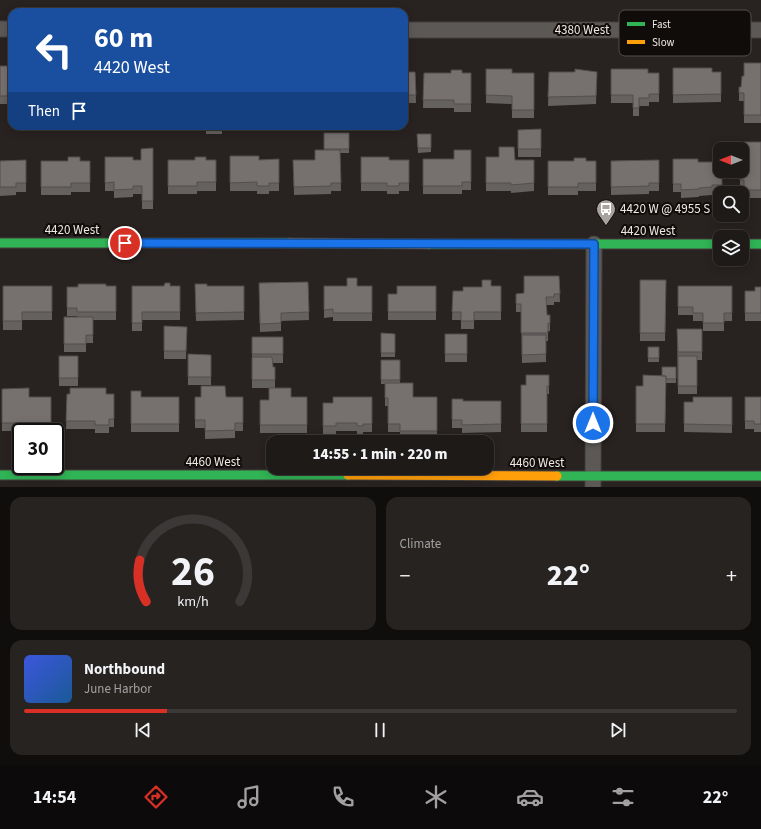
<!DOCTYPE html>
<meta charset="utf-8">
<style>
body{margin:0;font-family:"Source Sans 3",sans-serif;background:#262321;color:#f1f3f6;height:100vh;display:flex;flex-direction:column;font-size:15px;white-space:nowrap}
*{box-sizing:border-box;margin:0}
p{font-size:13px;color:#a1a1a2}
.icon{flex:none;width:22px;height:22px;fill:none;stroke:currentColor;stroke-width:2;stroke-linecap:round;stroke-linejoin:round}
.map{position:relative;height:487px;overflow:hidden}
.sheet{display:flex;flex-direction:column;gap:10px;padding:10px;background:#100e0d;flex:1}
.sheet>*{flex:none}
.hud{position:absolute;left:8px;top:8px;width:400px;height:122px;border-radius:12px;box-shadow:0 2px 10px #0003,0 0 0 1px #3c3837;background:#1a4fa0;color:#fff;overflow:hidden}
.needle{width:26px;rotate:270deg}
.controls{position:absolute;left:713px;top:142px;display:grid;gap:8px}
.controls a{display:grid;place-items:center;width:36px;height:36px;border-radius:8px;background:#1e1a18;box-shadow:0 2px 10px #0003,0 0 0 1px #3c3837;font-size:20px}
.speed{position:absolute;left:12px;top:423px;display:flex;gap:8px;font-size:20px;font-weight:700;text-align:center}
.speed>*{display:grid;place-content:center;width:52px;height:52px;border-radius:50%;background:#1e1a18;box-shadow:0 2px 10px #0003,0 0 0 1px #3c3837;line-height:1}
.speed .limit{border:2px solid #111;border-radius:6px;background:#fff;color:#111}
.pin{position:absolute;display:grid;place-items:center;width:34px;height:34px;color:#fff;margin:-17px;border:2px solid #fff;border-radius:50%;box-shadow:0 1px 4px #0007}
.me{position:absolute;width:44px;margin:-22px;rotate:0deg;stroke-linejoin:round;filter:drop-shadow(0 0 3px #0008)}
.turn{display:flex;align-items:center;gap:14px;height:84px;padding:0 20px;font-size:18px}
.turn .icon{width:52px;height:52px;stroke-width:2.5}
.turn b{display:block;font-size:28px;line-height:34px}
.then{display:flex;align-items:center;height:38px;padding:0 20px;background:#0003;gap:8px;font-size:15px}
.big{font-size:30px;font-weight:800;line-height:1.1}
.sheet .tile{flex:1;display:flex;flex-direction:column;justify-content:center;gap:6px;min-width:0;padding:0 14px;border-radius:12px;background:#262321}
.sheet .dial{align-items:center;gap:0}
.dial svg{height:104px;overflow:visible;fill:none;stroke:#3c3837;stroke-width:7;stroke-linecap:round;text-anchor:middle}
.dial text{fill:#f1f3f6;stroke:none}
.song{display:flex;align-items:center;gap:12px}
.cover{width:48px;height:48px;border-radius:6px;background:linear-gradient(135deg,hsl(230 70% 55%),hsl(210 70% 35%))}
.played{height:4px;border-radius:2px;background:linear-gradient(90deg,#d93025 20%,#3c3837 20%)}
.keys{display:flex;justify-content:space-around;direction:ltr}
.heat{display:flex;justify-content:space-between;align-items:center;font-size:22px;direction:ltr}
.sheet .tiles{flex:1;display:grid;gap:10px;grid-template-columns:1fr 1fr}
.tile:last-child{grid-column:span 2}
.trip{position:absolute;left:266px;top:435px;width:228px;height:40px;border-radius:12px;background:#1e1a18;box-shadow:0 2px 10px #0003,0 0 0 1px #3c3837;font-weight:800;line-height:40px;text-align:center}
.tabs{display:flex;height:64px;justify-content:space-around;align-items:center;background:#0c0a0a;color:#a1a1a2}
.tabs .icon{width:28px;height:28px}
.tabs .on{color:#d93025}
.tabs b{font-size:18px;color:#f1f3f6}
.map>svg:first-child{display:block}
.lines{fill:none;stroke-linecap:round;stroke-linejoin:round}
.street-casing{stroke:#45403e;stroke-width:17}
.fast-casing{stroke:#45403e;stroke-width:11}
.slow-casing{stroke:#45403e;stroke-width:11}
.street{stroke:#5b5856;stroke-width:15}
.fast{stroke:#30b455;stroke-width:9}
.slow{stroke:#ff9f0a;stroke-width:9}
.wall{fill:#65615f}
.building{fill:#76716f;stroke:#534f4e}
.route-casing{stroke:#114b97;stroke-width:10}
.route{stroke:#1a73e8;stroke-width:7}
.labels{text-anchor:middle;dominant-baseline:central;stroke-width:4;stroke-linejoin:round;paint-order:stroke}
.street-label{font-size:13px;fill:#efe8e4;stroke:#100c09}
.poi-label{font-size:13px;fill:#efe8e4;stroke:#100c09;text-anchor:start}
.key{fill:#100c09;stroke:#534e4b;stroke-width:1}
.key-label{font-size:11px;fill:#efe8e4}
</style>
<div class="map">
<svg width="761" height="487" viewBox="0 0 761 487">
<rect width="100%" height="100%" fill="#282220"/>
<g class="lines">
<g class="street-casing">
<path id="street" d="M0,29H12
M404,30H761
M593,487L594,244"/>
</g>
<g class="fast-casing">
<path id="fast" d="M0,243H289
M429,244H720
M742,244H761
M0,475H348
M557,476H761"/>
</g>
<g class="slow-casing">
<path id="slow" d="M289,243L429,244
M348,475L557,476"/>
</g>
<use href="#street" class="street"/>
<use href="#fast" class="fast"/>
<use href="#slow" class="slow"/>
</g>
<path class="wall" d="M761,63V123H744V101H739V87H741L744,76Z
M0,66H12V102H7V104H0Z
M673,68L712,72H721V102L673,103Z
M486,69L512,73H534V118H512V104L486,103Z
M611,69L648,73H659V102H649V106H639V116H633V103H611Z
M404,72H415L416,103H404Z
M549,72H597L596,104L548,106Z
M424,73H471V112H454V108H423Z
M193,126H222V134H206V129H193Z
M541,129V157H518V130Z
M324,133H349V153H340L341,191H331V194L294,195L293,160H315L324,150Z
M417,134H431V152L418,153Z
M761,142V198H744V188H740V171L744,168Z
M153,148V209H142V194H133V197L114,198V191H105V157L133,160H141Z
M471,150V190H462V194H423V159H454Z
M230,156L259,160L279,159V191H269V194H257V191H230Z
M361,157L389,160H409V191H399V194H387V191H361Z
M486,157L515,160H534V191L511,193V191H486Z
M673,159L698,162L722,171V193H712V195L699,196V197L681,198V192H673Z
M26,160V192H16V195L0,196V161Z
M168,160H216V191H197V194H168Z
M659,160V191H649V194L611,195V161Z
M41,161H90V192H71V195H41Z
M548,161H596V191H578V195H548Z
M559,276L560,302H554V305H547V315H550V331H548V341H546V362L522,363L521,312H516V294L524,293Z
M640,280H666L665,341H640Z
M308,282L309,320L281,321V331L260,332L259,283Z
M195,284L207,286H244V320L196,321Z
M3,286H52V320H22V330H3Z
M116,286V320H93V343H86V352H64V317H77V316H67V287Z
M132,286H180V320H142V331H132Z
M324,286H372V321H333V317L324,318Z
M436,286V320H388V294H397Z
M491,286H501V320H474V329H461V320H452L453,291H463L482,287Z
M678,286H732V321H724V331H703V321H693V315H678Z
M761,287V321H745V291H755Z
M164,326L187,327L186,359H164Z
M677,329H702V360H697V394H678Z
M381,333L395,334V357H381Z
M445,334H467V362H445Z
M252,337H283V363H273V367H275V388H252Z
M648,347H659V362H648Z
M188,354L211,355V385H188Z
M59,356H78V386H59Z
M381,360H400V383L413,397H437V439H400V432H388V406H385V384H381Z
M676,367V383H666L665,432H636V386H643Z
M549,375V394H547V432H521V385H526Z
M2,389L29,397H51V431H2Z
M131,391L141,397H179V432H131Z
M67,394H114V427H109V433H95V429H66Z
M195,397H243V431H235V438L205,439V428H195Z
M291,397H307V433H260V400H269Z
M372,397V432H363V434H357V431H336V434H323V403H333Z
M732,397V433L684,432V402H693Z
M745,397H761V432H754V429H745Z
M452,399L463,401H501V432L462,433V428H452Z"/>
<path class="building" d="M744,63H761V115H744V93H739V87H741L742,76H744Z
M0,66H12V94H7V96H0Z
M673,68H712V72H721V94L673,95Z
M486,69H512V73H534V110H512V96L486,95Z
M575,69L597,72L596,96L548,97L549,72H575Z
M611,69H648V73H659V94H649V98H639V108H633V95H611Z
M451,70H462V73H471V104H454V100H423L424,73H451Z
M404,72H415L416,95H404Z
M541,129V149H518V130Z
M324,133H349V149H324Z
M417,134H431V148H418Z
M744,142H761V190H744V180H740V171H742V168H744Z
M499,147H514L515,160H534V183L511,185V183H486V157H499Z
M153,148V201H142V186H133V189L114,190V182L105,183V157H133V160H141V149Z
M315,150H340L341,183H331V186L294,187L293,160H315Z
M454,150H471V182H462V186H423V159H454Z
M230,156H259V160L279,159V183H269V186H257V182L230,183Z
M68,157H80V161H90V183H71V187H41V161H68Z
M195,157H206V160H216V182H197V186H168V160H195Z
M361,157H389V160H409V183H399V186H387V183H361Z
M574,158H586V161H596V183H578V187H548V161H574Z
M673,159H698V162H720V171H722V185H712V187L699,188V189L681,190V184H673Z
M26,160V183H16V187H0V161Z
M659,160V183H649V186L611,187V161Z
M524,276H559L560,294H554V297H546L547,315H550V323H548V333H521V304H516V294L524,293Z
M347,278H357V286H372V313H333V309L324,310V286H347Z
M482,280H491V286H501V312H474V321H461V312H452L453,291H463V287H482Z
M640,280H666L665,333H640Z
M308,282L309,312L281,313V323L260,324L259,283Z
M165,283H170V286H180V312H142V323H132V286H164Z
M78,284H106V286H116V312H77V308H67V287H78Z
M195,284H207V286H244V312L196,313Z
M3,286H52V312H22V321H3Z
M397,286H436V312H388V294H397Z
M678,286H732V313H724V323H703V313H693V307H678Z
M755,287H761V313H745V291H755Z
M64,317H93V335H86V344H64Z
M164,326L187,327L186,351H164Z
M677,329H702V352H678Z
M381,333L395,334V353H381Z
M445,334H467V354H445Z
M522,335H546V354L522,355Z
M252,337H283V354H252Z
M648,347H659V358H648Z
M188,354L211,355V377H188Z
M59,356H78V378H59Z
M678,356H697V386H678Z
M252,357H272L273,367H275V380H252Z
M381,360H400V380H381Z
M662,367H676V379H666V376H662Z
M526,375H549V386H547V424H521V385H526Z
M643,375L666,376L665,424H636V386H643Z
M385,383H413V397H437V431H400V424H388V398H385Z
M201,386H225L226,397H243V423H235V430L205,431V420H195V397H201Z
M29,388V397H51V423H2V389Z
M70,388H106V394H114V419H109V425H95V421H66L67,394H70Z
M269,388H291V397H307V425H260V400H269Z
M131,391H141V397H179V424H131Z
M333,397H372V424H363V426H357V423H336V426H323V403H333Z
M693,397H732V425L684,424V402H693Z
M745,397H761V424H754V421H745Z
M452,399H463V401H501V424L462,425V420H452Z"/>
<g class="lines">
<g class="route-casing">
<path id="route" d="M125,243L594,244L593,423"/>
</g>
<use href="#route" class="route"/>
</g>
<defs>
<g id="bus-pin" transform="scale(1)"><path d="M0 17L-7.5 6A9.5 9.5 0 1 1 7.5 6Z" fill="#a9a39f" stroke="#100c09"/><path d="M-5-6H5V4H4V6H2V4H-2V6H-4V4H-5ZM-3.5-4V0h7V-4ZM-3.5 1.2v1.5H-2V1.2ZM2 1.2v1.5H3.5V1.2Z" fill="#fff"/></g>
</defs>
<g fill-rule="evenodd">
<use href="#bus-pin" x="606" y="209"/>
</g>
<g class="labels">
<g class="street-label">
<text x="582" y="30">4380 West</text>
<text x="72" y="230">4420 West</text>
<text x="648" y="231">4420 West</text>
<text x="213" y="462">4460 West</text>
<text x="537" y="463">4460 West</text>
</g>
<g class="poi-label">
<text x="620" y="209">4420 W @ 4955 S</text>
</g>
</g>
<rect x="619" y="10" width="132" height="46" rx="6" class="key"/>
<rect x="627" y="22" width="18" height="4" fill="#30b455"/>
<rect x="627" y="40" width="18" height="4" fill="#ff9f0a"/>
<g class="key-label">
<text x="652" y="28">Fast</text>
<text x="652" y="46">Slow</text>
</g>
</svg>
<div class="controls">
<a><svg class="needle" viewBox="-14 -14 28 28"><path d="M0-13l5 13h-10z" fill="#e53935"/><path d="M0 13l5-13h-10z" fill="#a1a1a2"/></svg></a>
<a><svg class="icon" aria-label="search" viewBox="0 0 24 24"><circle cx="10" cy="10" r="6"/><path d="M15 15l6 6"/></svg></a>
<a><svg class="icon" aria-label="layers" viewBox="0 0 24 24"><path d="M12 4l9 5-9 5-9-5zM3 14l9 5 9-5"/></svg></a>
</div>
<div class="speed"><div class="limit">30</div></div>
<div class="pin" style="left:125px;top:243px;background:#d93025"><svg class="icon" aria-label="arrive" viewBox="0 0 24 24"><path d="M6 21V4h12l-3 4 3 4H6"/></svg></div>
<svg class="me" style="left:593px;top:423px" viewBox="-20 -20 40 40"><circle r="17" fill="#1a73e8" stroke="#fff" stroke-width="3"/><path d="M0-11L8 9 0 5-8 9z" fill="#fff"/></svg>
<div class="trip">14:55 · 1 min · 220 m</div>
<div class="hud">
<div class="turn"><svg class="icon" aria-label="left" viewBox="0 0 24 24"><path d="M17 20v-9H6M10 6l-5 5 5 5"/></svg><div><b>60 m</b>4420 West</div></div>
<div class="then">Then<svg class="icon" aria-label="arrive" viewBox="0 0 24 24"><path d="M6 21V4h12l-3 4 3 4H6"/></svg></div>
</div>
</div>
<section class="sheet">
<div class="tiles">
<div class="tile dial"><svg viewBox="0 0 100 80">
<path d="M14 69A42 42 0 1 1 86 69"/>
<path d="M14 69A42 42 0 0 1 9 37" stroke="#d93025"/>
<text x="50" y="56" font-size="32" font-weight="700">26</text>
<text x="50" y="72" font-size="11">km/h</text>
</svg></div>
<div class="tile"><p>Climate</p>
<div class="heat"><a>−</a><b class="big">22°</b><a>+</a></div>
</div>
<div class="tile">
<div class="song"><i class="cover"></i><div><b>Northbound</b><p>June Harbor</p></div></div>
<div class="played"></div>
<div class="keys"><svg class="icon" aria-label="previous" viewBox="0 0 24 24"><path d="M18 5L8 12l10 7zM5 5v14"/></svg><svg class="icon" aria-label="pause" viewBox="0 0 24 24"><path d="M8 5v14M16 5v14"/></svg><svg class="icon" aria-label="next" viewBox="0 0 24 24"><path d="M6 5l10 7-10 7zM19 5v14"/></svg></div>
</div>
</div>
</section>
<nav class="tabs">
<b>14:54</b>
<svg class="icon on" aria-label="directions" viewBox="0 0 24 24"><path d="M12 3l9 9-9 9-9-9zM9 14v-3h6M13 9l2 2-2 2"/></svg>
<svg class="icon" aria-label="music" viewBox="0 0 24 24"><path d="M9 18V5l10-2v13"/><circle cx="6" cy="18" r="3"/><circle cx="16" cy="16" r="3"/></svg>
<svg class="icon" aria-label="phone" viewBox="0 0 24 24"><path d="M5 4h4l2 5-3 2q2 4 5 5l2-3 5 2v4C11 20 4 13 5 4z"/></svg>
<svg class="icon" aria-label="climate" viewBox="0 0 24 24"><path d="M12 3v18M4 7l16 10M4 17L20 7"/></svg>
<svg class="icon" aria-label="car" viewBox="0 0 24 24"><path d="M5 17H2v-5l4-1 3-4h7l3 4 3 1v5h-3M9 17h6M6 11h13"/><circle cx="7" cy="17" r="2"/><circle cx="17" cy="17" r="2"/></svg>
<svg class="icon" aria-label="filters" viewBox="0 0 24 24"><path d="M4 7h16M4 17h16"/><circle cx="9" cy="7" r="2"/><circle cx="15" cy="17" r="2"/></svg>
<b>22°</b>
</nav>
